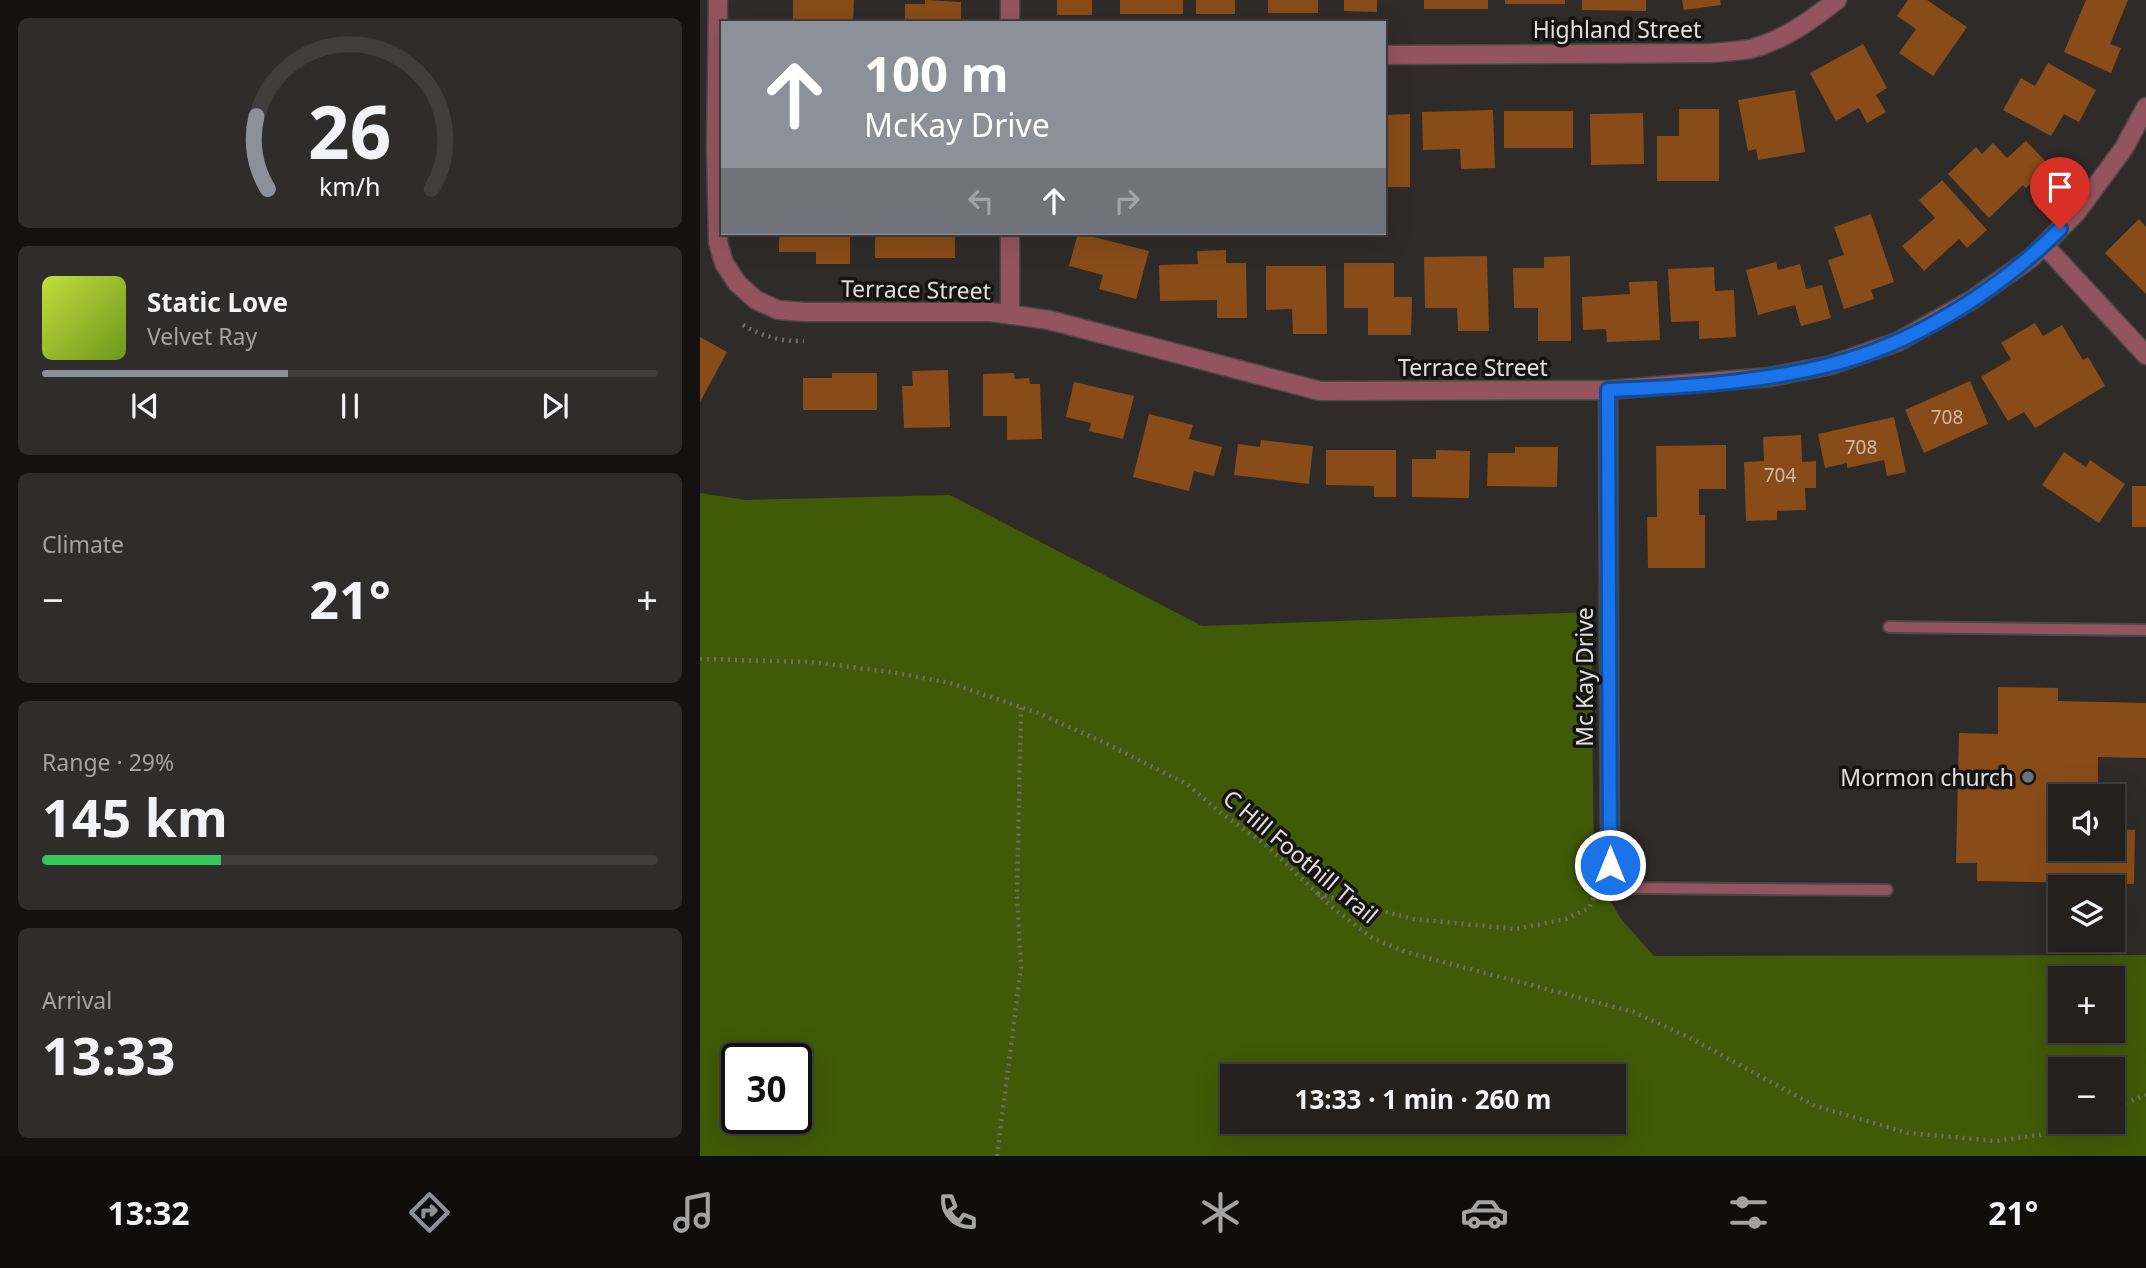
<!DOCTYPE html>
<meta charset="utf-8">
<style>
body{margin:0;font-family:"Noto Sans",sans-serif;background:#2f2d2b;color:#f1f3f6;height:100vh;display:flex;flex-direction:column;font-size:26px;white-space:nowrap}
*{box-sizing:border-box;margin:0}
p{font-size:23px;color:#a3a3a4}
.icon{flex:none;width:38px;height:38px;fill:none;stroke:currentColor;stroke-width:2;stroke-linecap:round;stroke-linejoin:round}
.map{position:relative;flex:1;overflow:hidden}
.sheet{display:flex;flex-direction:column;gap:18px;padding:18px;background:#131210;width:700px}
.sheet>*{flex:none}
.guide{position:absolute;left:21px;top:21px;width:665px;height:214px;border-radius:0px;box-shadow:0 7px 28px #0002,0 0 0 2px #403e3c;background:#8c9099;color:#fff;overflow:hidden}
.fabs{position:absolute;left:1348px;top:784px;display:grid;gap:14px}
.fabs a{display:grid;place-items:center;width:77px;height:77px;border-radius:0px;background:#23201e;box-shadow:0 7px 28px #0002,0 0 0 2px #403e3c;font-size:35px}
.speed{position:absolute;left:21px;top:1043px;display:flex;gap:14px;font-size:35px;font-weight:700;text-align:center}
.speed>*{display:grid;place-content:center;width:91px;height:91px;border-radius:50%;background:#23201e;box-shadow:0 7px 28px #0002,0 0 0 2px #403e3c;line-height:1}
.speed .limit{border:4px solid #111;border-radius:10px;background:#fff;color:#111}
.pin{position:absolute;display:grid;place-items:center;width:60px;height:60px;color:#fff;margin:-72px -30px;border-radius:50% 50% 50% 0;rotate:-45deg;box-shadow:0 0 7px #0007}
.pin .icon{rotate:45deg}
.me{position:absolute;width:77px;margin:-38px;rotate:0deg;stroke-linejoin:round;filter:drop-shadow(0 0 5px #0008)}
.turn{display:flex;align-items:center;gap:24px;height:147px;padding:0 28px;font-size:32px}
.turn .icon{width:91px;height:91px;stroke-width:2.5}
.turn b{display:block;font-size:49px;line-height:60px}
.lanes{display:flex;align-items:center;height:66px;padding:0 28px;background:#0003;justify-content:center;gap:35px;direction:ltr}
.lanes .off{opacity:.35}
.big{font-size:52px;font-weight:700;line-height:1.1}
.sheet .widget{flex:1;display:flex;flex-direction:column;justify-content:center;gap:10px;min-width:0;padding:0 24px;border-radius:10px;background:#2f2d2b}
.sheet .dial{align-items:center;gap:0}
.dial svg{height:182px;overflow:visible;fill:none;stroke:#403e3c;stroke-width:7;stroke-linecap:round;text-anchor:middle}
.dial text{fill:#f1f3f6;stroke:none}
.song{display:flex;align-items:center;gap:21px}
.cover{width:84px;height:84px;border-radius:10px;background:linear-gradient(135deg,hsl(70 70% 55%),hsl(80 70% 35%))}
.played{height:7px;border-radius:4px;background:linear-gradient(90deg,#8c9099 40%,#403e3c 40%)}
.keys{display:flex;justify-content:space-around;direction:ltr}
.heat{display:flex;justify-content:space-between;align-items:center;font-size:38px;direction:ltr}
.charge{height:10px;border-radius:5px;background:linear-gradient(90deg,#34c759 29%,#403e3c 0)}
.trip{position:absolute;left:520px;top:1064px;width:406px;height:70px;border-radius:0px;background:#23201e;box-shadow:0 7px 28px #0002,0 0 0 2px #403e3c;font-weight:700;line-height:70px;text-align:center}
.menu{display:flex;height:112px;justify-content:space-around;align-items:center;background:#0e0d0c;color:#a3a3a4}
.menu .icon{width:49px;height:49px}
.menu .on{color:#8c9099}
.menu b{font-size:32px;color:#f1f3f6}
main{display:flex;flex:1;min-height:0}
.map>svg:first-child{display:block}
.green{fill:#405a07;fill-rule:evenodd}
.building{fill:#894c18}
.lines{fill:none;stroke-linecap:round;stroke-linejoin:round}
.lane-casing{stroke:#4b4845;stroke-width:14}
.street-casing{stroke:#4b4845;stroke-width:21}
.path{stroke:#706d6a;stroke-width:4.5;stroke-dasharray:2 5;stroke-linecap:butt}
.lane{stroke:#94545f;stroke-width:10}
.street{stroke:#94545f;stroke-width:18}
.route-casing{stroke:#114b97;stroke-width:18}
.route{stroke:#1a73e8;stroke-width:12}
.worship-dot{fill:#6b7280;stroke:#151412;stroke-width:2.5}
.labels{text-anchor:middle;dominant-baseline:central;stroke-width:7;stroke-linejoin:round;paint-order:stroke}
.number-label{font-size:19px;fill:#cbbaac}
.street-label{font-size:23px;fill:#e1dfdd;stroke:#151412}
.poi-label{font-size:23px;fill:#e1dfdd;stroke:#151412;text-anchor:end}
</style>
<main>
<section class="sheet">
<div class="widget dial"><svg viewBox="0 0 100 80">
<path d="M14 69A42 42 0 1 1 86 69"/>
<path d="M14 69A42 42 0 0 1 9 37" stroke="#8c9099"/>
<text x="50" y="56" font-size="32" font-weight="700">26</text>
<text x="50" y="72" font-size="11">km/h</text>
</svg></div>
<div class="widget">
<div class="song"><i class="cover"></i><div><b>Static Love</b><p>Velvet Ray</p></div></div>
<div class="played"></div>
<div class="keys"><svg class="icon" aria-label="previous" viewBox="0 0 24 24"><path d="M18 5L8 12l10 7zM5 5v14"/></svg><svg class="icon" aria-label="pause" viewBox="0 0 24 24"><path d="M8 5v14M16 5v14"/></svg><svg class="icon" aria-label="next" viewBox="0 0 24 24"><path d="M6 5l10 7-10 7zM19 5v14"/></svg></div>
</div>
<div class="widget"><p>Climate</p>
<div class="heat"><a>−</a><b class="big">21°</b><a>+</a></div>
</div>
<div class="widget"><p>Range · 29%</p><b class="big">145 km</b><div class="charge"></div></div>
<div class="widget"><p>Arrival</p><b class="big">13:33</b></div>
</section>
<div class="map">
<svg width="1446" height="1156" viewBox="0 0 1446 1156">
<rect width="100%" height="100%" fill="#2f2b28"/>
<path class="green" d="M0,493L46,500L250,495L502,626L891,612L894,873L921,919L954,956L1446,955V1156H0ZM1360,978H1412V1031H1360ZM37,1059H96V1118H37ZM1360,1069H1412V1122H1360ZM532,1076H914V1122H532Z"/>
<path class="building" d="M93,0H154L153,22L93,20Z
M225,0L261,2V23H205V4H225Z
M357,0H392V15H357Z
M420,0H483V14H420Z
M496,0H535V14H496Z
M568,0H618V13H568Z
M644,0H677V12L644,11Z
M724,0H788V9H724Z
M805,0H865V4H805Z
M882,0H946V11L882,10Z
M982,0H1020L1021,5L984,10Z
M1208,0H1227L1267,27L1233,76L1199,53L1216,29L1197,16Z
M1386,0H1428L1410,44L1421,48L1411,73L1364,52Z
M1163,44L1187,88L1176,95L1186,112L1167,123L1159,108L1136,121L1110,73Z
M1348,63L1396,90L1379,122L1364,114L1351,136L1303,110L1321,78L1335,86Z
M1095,90L1105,152L1058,160L1056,149L1048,151L1038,100Z
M979,109H1019V181H957V136H979Z
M793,110L795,168L761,169L760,149L723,150L722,112Z
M804,111H873V148H804Z
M943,113L944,164L891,165L890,114Z
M710,114V187H684L685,115Z
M1326,141L1350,166L1326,188L1323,185L1289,218L1248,174L1276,147L1282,154L1293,143L1307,158Z
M1242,180L1287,230L1267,248L1259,239L1224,271L1202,246L1235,218L1219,200Z
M1171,214L1194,282L1171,290L1174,299L1144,309L1128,260L1144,255L1134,227Z
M1439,219L1446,227V294L1405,253Z
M79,233H150V264H116V252H79Z
M175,233H255V258H175Z
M378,233L449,251L436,299L399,289L403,275L369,266Z
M526,250V263H546L547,318H517V300L460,301L459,265L498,264L497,251Z
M787,256L789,331H758L757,308H725L724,257Z
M870,256L871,341H838V308H814L813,268H844V257Z
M1076,262L1078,270L1100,264L1106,289L1122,285L1131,318L1101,326L1095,305L1058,315L1046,270Z
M644,263H694V297H712L711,335H668V308H644Z
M566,266H626L627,334H593L592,309L566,310Z
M1014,267L1015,291L1034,290L1036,337L999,339V321L971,322L968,269Z
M957,281L960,340L907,342L906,329L883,330L882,297L930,294L929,282Z
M1335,323L1343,336L1362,325L1383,360L1388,357L1405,386L1335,428L1324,412L1308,421L1281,377L1311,359L1301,343Z
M0,337L27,352L0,402Z
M248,370L250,427L204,428L202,386H213L212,371Z
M132,373H177V410H103V378H132Z
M314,373L315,379L329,378L330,384H340L342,439L307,440V416H283V374Z
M1270,381L1288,424L1224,453L1205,410Z
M374,382L434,396L423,439L389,431L391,423L366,417Z
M449,414L493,425L489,439L522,447L514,476L494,471L489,491L433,477Z
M1194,417L1206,472L1187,476L1184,460L1147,468V463L1125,468L1118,434Z
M1101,435L1102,462L1116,461V488H1105L1106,510L1077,511V520L1046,521L1044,462L1064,461L1063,437Z
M561,440L613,446L609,484L534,475L538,444L560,447Z
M1026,445V489H999V515H1005V568H948L947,517H957L956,446Z
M815,447H858L857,487L787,486L788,453H815Z
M626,450H696V497H674V486L626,485Z
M736,450L770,451L769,498L712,497V459H736Z
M1364,452L1386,467L1390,460L1425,484L1399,523L1342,485Z
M1432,486H1446V527H1432Z
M1298,687L1358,688V701L1446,703V758L1398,757V796H1360V849H1412V829L1435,830L1434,884L1277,881V863H1256L1259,733L1298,734Z"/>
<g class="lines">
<g class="lane-casing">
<path id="lane" d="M1189,627L1446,630
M910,865L933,888L1187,890"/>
</g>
<g class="street-casing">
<path id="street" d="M18,0L16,148L18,242L24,263L37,283L56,300L78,310L104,312H291L349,320L620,391L908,390L1070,377L1131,365L1197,342L1272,300L1331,258L1376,213L1424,148L1446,107
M310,0V23
M684,55L1011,53C1024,52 1037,51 1050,49C1083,41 1111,20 1137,0
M310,233V315
M1344,245L1446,355
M908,390L910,865"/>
</g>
<path class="path" d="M43,325C62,336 81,342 104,341
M0,659L111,662L191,672L250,683L338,713L403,742L487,784L521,813L565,844L633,908L672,938L709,953L934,1012L992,1039L1115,1106L1208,1133L1297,1141L1359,1132L1378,1122
M618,894L713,919L816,929L866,919L889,908L901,882
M1412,1108L1446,1095
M297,1156L321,967L317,896L321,707"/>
<use href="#lane" class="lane"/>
<use href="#street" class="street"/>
</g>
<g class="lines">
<g class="route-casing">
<path id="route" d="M910,865L908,390C981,387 1057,383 1129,365C1214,344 1299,290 1360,229"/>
</g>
<use href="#route" class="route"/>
</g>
<circle class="worship-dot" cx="1328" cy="777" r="7"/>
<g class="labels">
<g class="number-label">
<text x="1247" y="417">708</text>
<text x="1161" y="447">708</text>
<text x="1080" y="475">704</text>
</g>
<g class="street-label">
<text x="917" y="29">Highland Street</text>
<text transform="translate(216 289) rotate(1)">Terrace Street</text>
<text x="773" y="367">Terrace Street</text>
<text transform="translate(884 677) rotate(-90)">Mc Kay Drive</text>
<text transform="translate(601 856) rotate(40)">C Hill Foothill Trail</text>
</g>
<g class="poi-label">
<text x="1314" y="777">Mormon church</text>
</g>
</g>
</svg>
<div class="fabs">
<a><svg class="icon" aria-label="sound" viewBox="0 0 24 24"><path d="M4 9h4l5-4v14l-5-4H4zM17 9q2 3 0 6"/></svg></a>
<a><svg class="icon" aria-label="layers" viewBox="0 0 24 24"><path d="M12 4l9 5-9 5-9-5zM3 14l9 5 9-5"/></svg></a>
<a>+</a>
<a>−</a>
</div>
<div class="speed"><div class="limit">30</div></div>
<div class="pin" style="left:1360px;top:229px;background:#d93025"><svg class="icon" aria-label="arrive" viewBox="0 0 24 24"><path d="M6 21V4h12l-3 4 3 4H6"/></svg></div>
<svg class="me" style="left:910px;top:865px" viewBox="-20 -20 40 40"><circle r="17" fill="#1a73e8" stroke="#fff" stroke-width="3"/><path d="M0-11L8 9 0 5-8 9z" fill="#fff"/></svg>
<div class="trip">13:33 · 1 min · 260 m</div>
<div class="guide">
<div class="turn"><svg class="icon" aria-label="ahead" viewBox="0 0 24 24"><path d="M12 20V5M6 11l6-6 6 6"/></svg><div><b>100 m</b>McKay Drive</div></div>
<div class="lanes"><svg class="icon off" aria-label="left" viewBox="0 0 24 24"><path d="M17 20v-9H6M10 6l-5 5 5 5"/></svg><svg class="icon" aria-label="ahead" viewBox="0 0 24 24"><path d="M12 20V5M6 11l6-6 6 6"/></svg><svg class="icon off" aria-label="right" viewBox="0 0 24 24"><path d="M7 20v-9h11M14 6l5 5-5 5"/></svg></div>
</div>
</div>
</main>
<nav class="menu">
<b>13:32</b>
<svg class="icon on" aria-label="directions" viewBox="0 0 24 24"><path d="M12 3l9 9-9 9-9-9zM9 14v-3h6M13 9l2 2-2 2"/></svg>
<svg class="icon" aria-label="music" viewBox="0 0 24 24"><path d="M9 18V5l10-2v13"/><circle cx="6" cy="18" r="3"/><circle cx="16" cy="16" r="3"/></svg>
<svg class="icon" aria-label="phone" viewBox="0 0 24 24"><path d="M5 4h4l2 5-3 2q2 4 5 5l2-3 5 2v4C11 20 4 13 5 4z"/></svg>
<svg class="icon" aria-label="climate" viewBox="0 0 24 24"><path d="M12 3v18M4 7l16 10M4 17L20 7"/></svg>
<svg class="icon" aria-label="car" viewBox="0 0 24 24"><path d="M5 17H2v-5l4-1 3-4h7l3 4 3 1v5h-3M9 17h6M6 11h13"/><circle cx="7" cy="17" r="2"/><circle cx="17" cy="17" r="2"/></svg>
<svg class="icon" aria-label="filters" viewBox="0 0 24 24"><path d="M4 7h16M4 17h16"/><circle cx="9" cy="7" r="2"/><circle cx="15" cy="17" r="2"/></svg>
<b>21°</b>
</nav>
